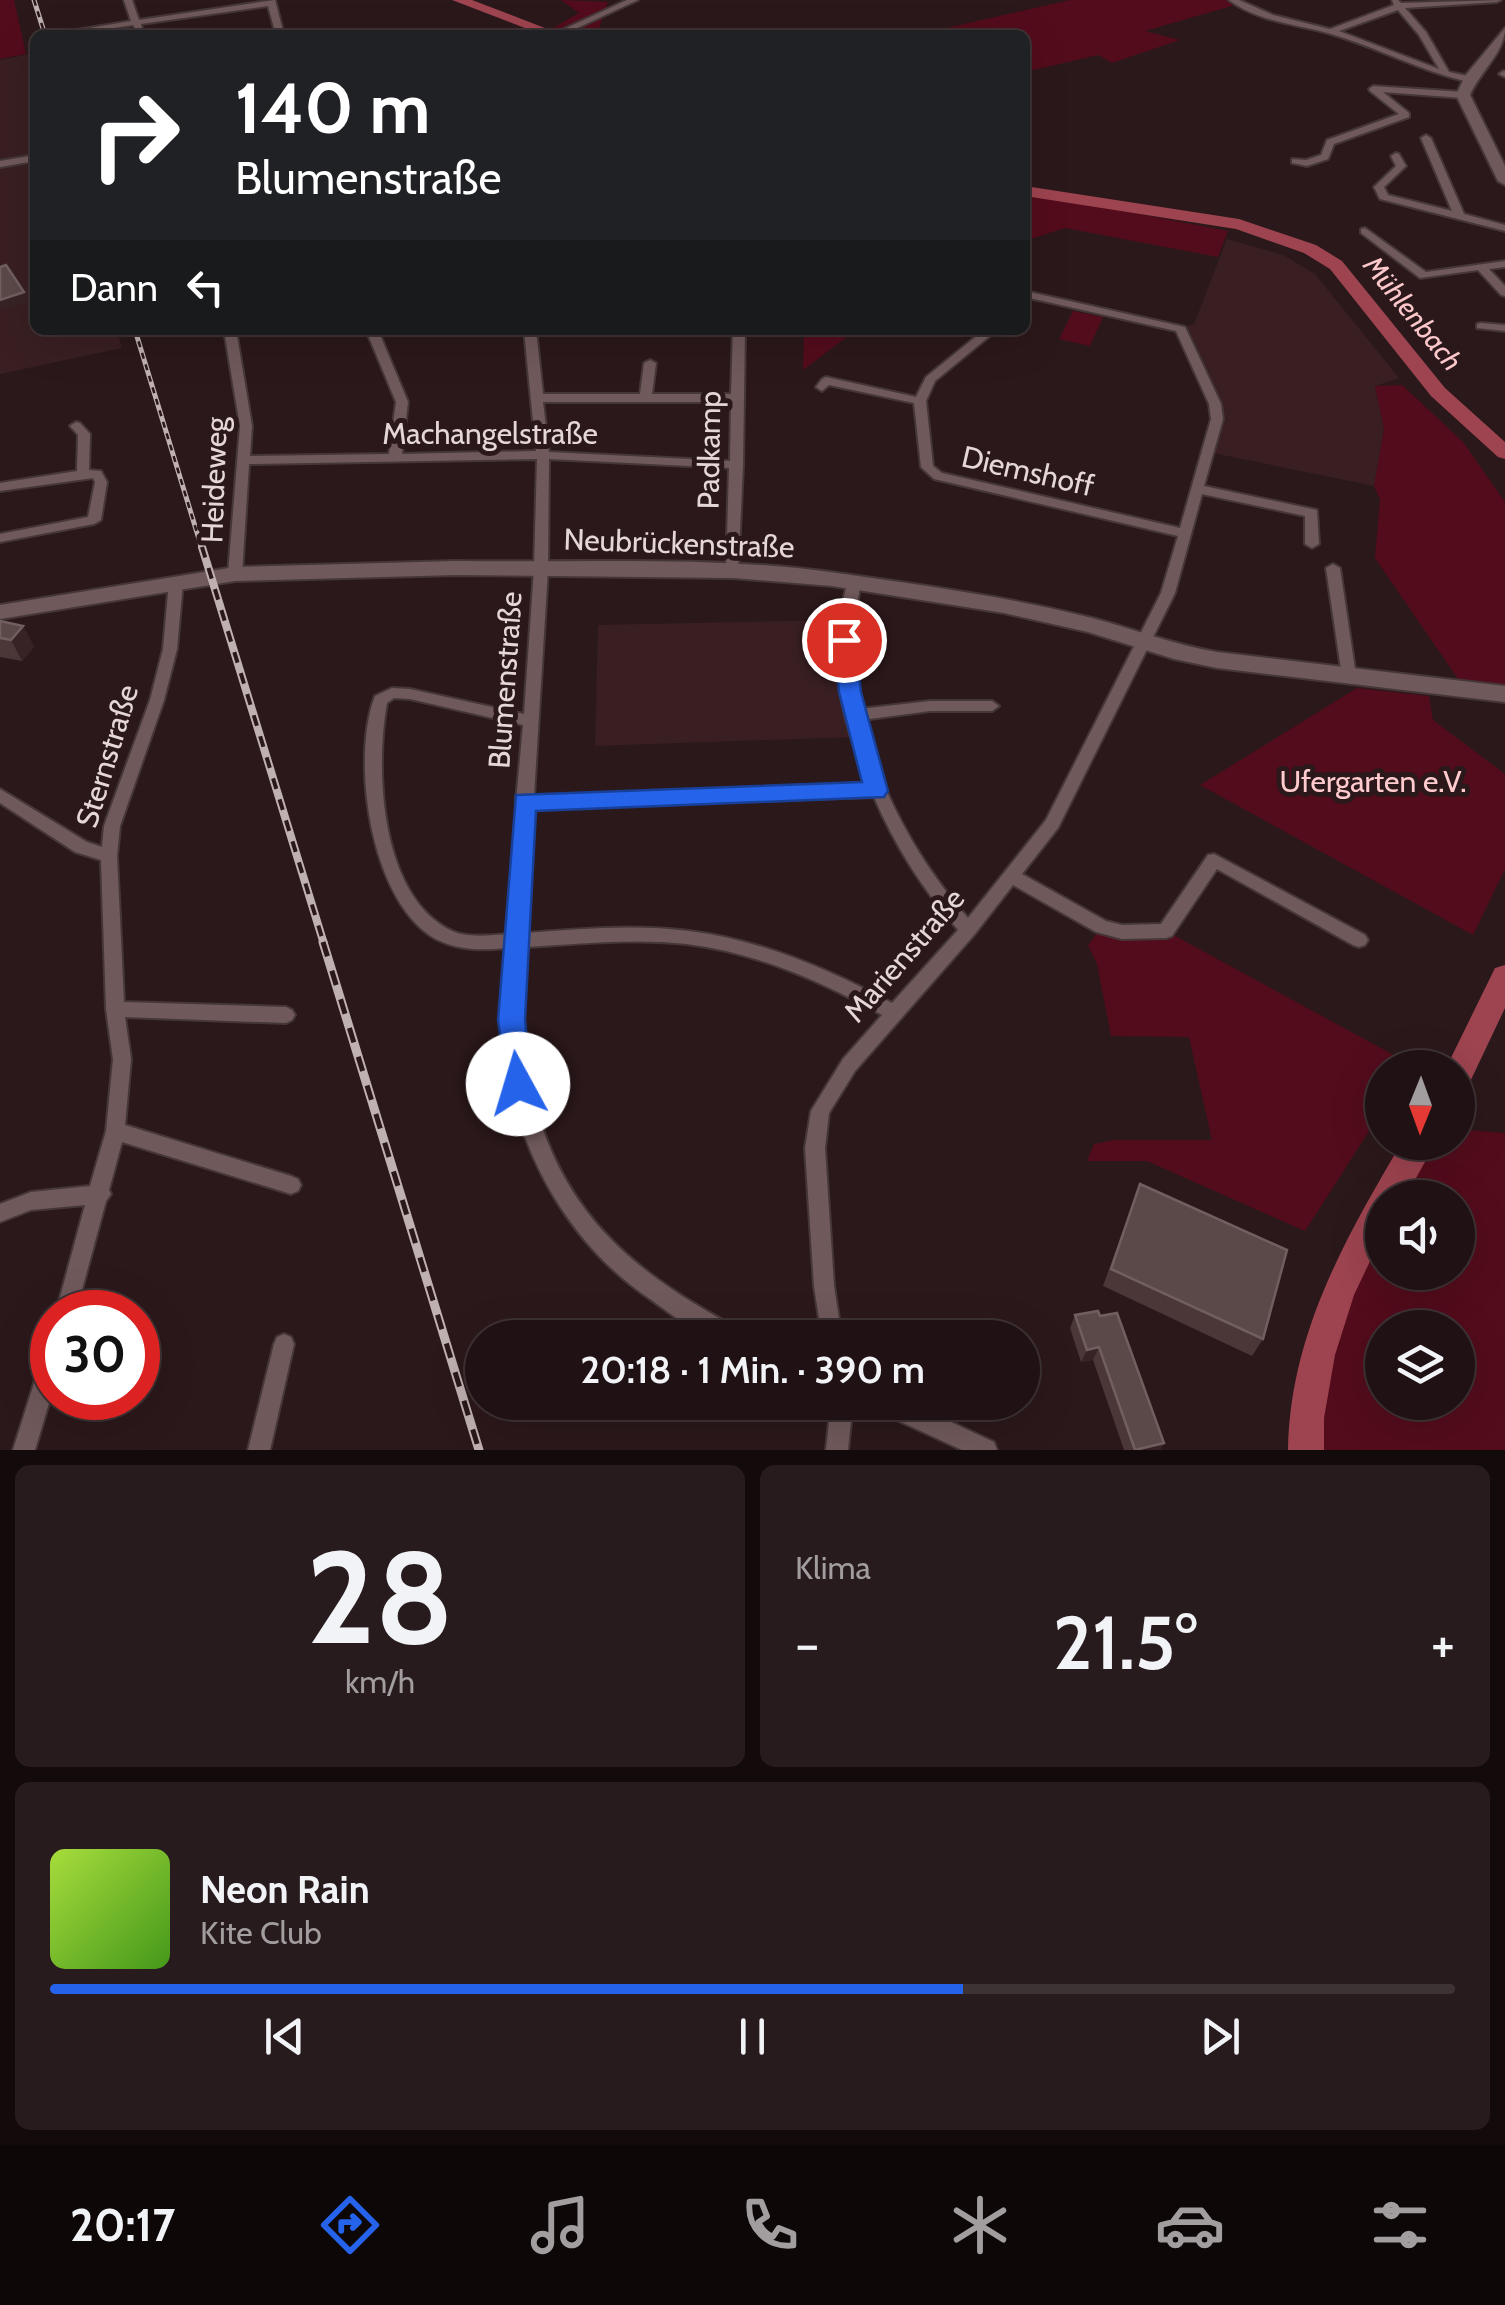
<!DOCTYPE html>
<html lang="de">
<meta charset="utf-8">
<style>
body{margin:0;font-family:Cabin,sans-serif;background:#281b1d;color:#f1f3f6;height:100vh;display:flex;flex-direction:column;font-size:38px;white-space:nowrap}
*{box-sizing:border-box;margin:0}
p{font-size:32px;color:#a29ea0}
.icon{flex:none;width:55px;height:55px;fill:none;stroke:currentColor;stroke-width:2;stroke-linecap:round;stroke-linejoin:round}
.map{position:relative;height:1450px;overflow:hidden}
.drawer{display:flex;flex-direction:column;gap:15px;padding:15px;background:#120a0b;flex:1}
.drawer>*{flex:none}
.banner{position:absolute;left:30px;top:30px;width:1000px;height:305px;border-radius:15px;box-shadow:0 10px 40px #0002,0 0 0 2px #3d3234;background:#202124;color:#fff;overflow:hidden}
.needle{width:65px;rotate:181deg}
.buttons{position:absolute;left:1365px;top:1050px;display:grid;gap:20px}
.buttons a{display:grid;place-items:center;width:110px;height:110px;border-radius:50%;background:#201214;box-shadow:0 10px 40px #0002,0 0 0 2px #3d3234;font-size:50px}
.speed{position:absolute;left:30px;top:1290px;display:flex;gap:20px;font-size:50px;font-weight:700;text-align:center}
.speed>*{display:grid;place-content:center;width:130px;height:130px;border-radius:50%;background:#201214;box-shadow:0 10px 40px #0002,0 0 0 2px #3d3234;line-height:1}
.speed .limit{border:15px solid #d22;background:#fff;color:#111}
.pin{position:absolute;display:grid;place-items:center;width:85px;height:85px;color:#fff;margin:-42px;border:5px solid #fff;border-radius:50%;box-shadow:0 2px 10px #0007}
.me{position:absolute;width:110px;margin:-55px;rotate:354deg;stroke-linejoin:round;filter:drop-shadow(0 0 8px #0008)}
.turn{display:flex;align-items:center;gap:35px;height:210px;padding:0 40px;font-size:45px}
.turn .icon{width:130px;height:130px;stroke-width:2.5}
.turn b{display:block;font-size:70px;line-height:85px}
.then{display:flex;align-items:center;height:95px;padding:0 40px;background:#0003;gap:20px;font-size:38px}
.big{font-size:75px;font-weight:600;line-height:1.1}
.drawer .tile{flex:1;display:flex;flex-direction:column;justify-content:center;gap:15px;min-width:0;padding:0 35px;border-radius:15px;background:#281b1d}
.drawer .dial{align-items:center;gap:0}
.dial b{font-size:130px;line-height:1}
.song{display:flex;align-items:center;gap:30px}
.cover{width:120px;height:120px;border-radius:15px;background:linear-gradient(135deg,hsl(80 70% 55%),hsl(100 70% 35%))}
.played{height:10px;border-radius:5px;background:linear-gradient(90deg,#2563eb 65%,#3d3234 65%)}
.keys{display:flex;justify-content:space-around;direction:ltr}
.heat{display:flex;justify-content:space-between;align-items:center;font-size:55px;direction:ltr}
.drawer .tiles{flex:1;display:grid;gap:15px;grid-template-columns:1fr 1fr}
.tile:last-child{grid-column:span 2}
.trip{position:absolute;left:465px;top:1320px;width:575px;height:100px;border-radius:50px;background:#201214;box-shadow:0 10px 40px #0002,0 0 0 2px #3d3234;font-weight:600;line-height:100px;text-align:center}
.tab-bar{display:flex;height:160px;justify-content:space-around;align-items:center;background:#0d0708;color:#a29ea0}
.tab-bar .icon{width:70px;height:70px}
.tab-bar .active{color:#2563eb}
.tab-bar b{font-size:45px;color:#f1f3f6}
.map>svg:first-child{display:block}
.built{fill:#391f22}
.green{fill:#530c1c;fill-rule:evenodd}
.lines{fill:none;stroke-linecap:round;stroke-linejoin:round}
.river{fill:#9d4450;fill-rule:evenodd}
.street-casing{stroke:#453738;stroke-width:4}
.secondary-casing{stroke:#453738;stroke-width:4}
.street{fill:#70595b;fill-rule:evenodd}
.secondary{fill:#70595b;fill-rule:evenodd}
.rail-far2-casing{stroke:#bfb0b1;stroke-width:5}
.rail-far1-casing{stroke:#bfb0b1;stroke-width:8}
.rail-casing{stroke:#bfb0b1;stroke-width:9}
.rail-far2{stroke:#2b181a;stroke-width:2.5;stroke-dasharray:6;stroke-linecap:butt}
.rail-far1{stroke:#2b181a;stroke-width:4;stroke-dasharray:11;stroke-linecap:butt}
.rail{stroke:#2b181a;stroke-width:5;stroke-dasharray:15;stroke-linecap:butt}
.wall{fill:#4b3738}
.shaded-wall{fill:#372325}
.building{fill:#5b4849;stroke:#715f60;stroke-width:2.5}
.route{fill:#2563eb;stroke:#184099;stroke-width:2.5}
.labels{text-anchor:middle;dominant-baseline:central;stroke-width:10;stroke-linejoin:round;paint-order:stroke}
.far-water-label{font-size:28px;font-style:italic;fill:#fcc8cb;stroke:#2b181a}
.street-label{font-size:30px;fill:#e5d7d8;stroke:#2b181a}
.park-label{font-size:30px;fill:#ffcbce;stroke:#2b181a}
</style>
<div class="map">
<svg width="1505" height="1450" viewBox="0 0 1505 1450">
<rect width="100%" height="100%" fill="#2b181a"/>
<path class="built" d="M35,53V155L0,161V60Z
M35,163V330H117L122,348L0,374V168Z
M1227,239L1283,255L1315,274L1399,378L1375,386L1384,429L1374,486L1208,452L1217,419L1181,329L1194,324Z
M837,620V670L853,737L595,746L598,625Z"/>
<path class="green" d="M0,0H14L26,54L0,59Z
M561,0L608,2L597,34L541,35L579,13Z
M1070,0H1227L1235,5L1145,31L1180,40L1112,63L1098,55L1025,72V35H945L942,29Z
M1025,192L1228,231L1218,257L1065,228L1025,241Z
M1073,311L1103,317L1090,346L1059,339Z
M804,330H856L803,370Z
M1402,385L1463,442L1505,502V685L1458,679L1375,558L1380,499L1374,486L1384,429L1375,386Z
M1357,688L1429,696L1433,720L1505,774V869L1473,935L1200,785Z
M1102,927L1166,931L1412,1065L1382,1068V1111L1305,1231L1147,1161H1087L1094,1144L1114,1140H1212L1189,1037L1111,1036L1097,964L1088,945Z
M1458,1129L1505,1133V1450H1301L1326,1285L1400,1143L1458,1142ZM1382,1198H1458V1272H1382ZM1382,1328H1458V1402H1382Z"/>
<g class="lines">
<path class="river" d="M452,0H472L563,35H543Z
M1025,186L1239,219L1316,245L1342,261L1445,388L1505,442V459L1498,457L1431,396L1330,269L1304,253L1236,229L1025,196Z
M1505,965V1008L1469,1084L1458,1087V1068H1446L1495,968Z
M1402,1142H1436L1405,1198H1382V1236L1354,1295L1335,1355L1324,1418V1450H1288C1290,1334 1345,1239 1402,1142Z"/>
<g class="street-casing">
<path id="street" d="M124,0H132L139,20L275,0L284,35H276L268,6L141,24L142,29L138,32L133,25L69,35L65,32L131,21Z
M627,0H638L562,35H551Z
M1229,0H1239L1273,15L1330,29L1394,5L1392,0H1398L1401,3L1501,0L1497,2L1405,8L1426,32L1449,72L1473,77V81L1470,82C1422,72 1379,48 1331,34C1297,24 1258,22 1229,0ZM1398,10L1419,35L1439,69L1339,31Z
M1503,71H1505V77L1499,74Z
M1373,86L1463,92L1467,95L1463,98L1383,92L1409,113V117L1334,144L1328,159L1307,166L1292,163V159L1306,160L1321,155L1327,140L1399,114L1370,91L1369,89Z
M1426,135L1431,138L1464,214L1505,225V231L1380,199L1374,187L1396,166L1391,156L1396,153L1399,154L1406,166L1384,187L1388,195L1452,211L1421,138Z
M35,155V161L0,167V161Z
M1365,228L1426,272L1505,261V267L1489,269L1505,286V296L1501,295L1478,270L1420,278L1361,233V229Z
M1025,291L1185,327L1221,404L1223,419L1204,486L1317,510L1319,544L1312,548L1305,544V516L1202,494L1175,593L1058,828L1022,874L1106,921L1122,925L1161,924L1208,855L1214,854L1365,935L1368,940L1365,945L1359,947L1353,945L1217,869L1172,936L1166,938L1122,939L1096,932L1013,885L974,935L855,1071L829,1113L825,1148L834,1286L842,1338H822L814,1286L805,1148L811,1111L843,1059L882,1015C821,981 757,953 687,944C634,938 579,944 525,947C524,970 521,993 521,1016C521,1044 527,1073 534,1100C564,1218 640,1277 743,1331L746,1338C737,1338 725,1339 716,1338C695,1334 667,1311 650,1299C559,1238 503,1126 503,1017C503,994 506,971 508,948C484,950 462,951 440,941C371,909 350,760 375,696L392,688L410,689L524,714L534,569L537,459L249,464L242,574L235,578L230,577L228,574L240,426L224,330H236L252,426L250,456L389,454L396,402L366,330H378L408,402L402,454L536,451L524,330H536L543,394H640L644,363L650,360L656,363L652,394H731L733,330H745L743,465L738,574H728L726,571L729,468L549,459L548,569L534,796L869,785C851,743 835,692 837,645C838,624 843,603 847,582L854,577L859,579L861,582C853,626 848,665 860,709L930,701H992L999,706L992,711H930L862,720C881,793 918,861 968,918L1046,820L1161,593L1178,536L934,479L921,467L914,403L829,385L822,391L816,387L822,379L826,377L916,397L926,377L984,330H997L935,381L926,401L933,466L942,473L1180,528L1211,419L1209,404L1176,331L1025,297ZM543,402H731L730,461L549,452ZM394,698L410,699L523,725L516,802L518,805L509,934C489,935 466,939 448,929C380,892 375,769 387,703ZM874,797C895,846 923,890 958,930L892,1003C829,969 761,940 689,931C635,924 580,929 526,933L534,808Z
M1481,323L1505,325V331L1477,328V324Z
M76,422L80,423L90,434L89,470L101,471L107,482L101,520L94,524L0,542V534L88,517L95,482L93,478L0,491V483L77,471L78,435L70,426Z
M1333,564L1340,568L1356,676L1349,681L1342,676L1326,568Z
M176,577L183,582L177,649L164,700L120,826L117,856L124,1002L286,1007L292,1010L295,1015L292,1020L286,1023L125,1017L131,1059L125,1125L291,1176L298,1179L301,1185L298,1191L291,1194L122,1142L109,1190L111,1194L106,1201L76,1312H56L85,1205L31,1210L0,1222V1204L31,1192L90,1186L106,1131L113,1059L106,1009L101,860L75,852L0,803V789L87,842L102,847L104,826L150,700L163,649L169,582Z
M284,1334L291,1337L294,1344L270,1450H248L274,1344L277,1337Z
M52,1350V1393L35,1450H13L41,1361L45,1354Z
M831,1402H853L848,1450H826Z
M872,1402H908L994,1442L997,1450H962L875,1410Z"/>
</g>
<g class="secondary-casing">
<path id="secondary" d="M1505,28C1505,52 1479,73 1470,95L1505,166V185L1498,181L1456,95L1465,76Z
M456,561C582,563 712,555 837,573C922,585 1009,597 1092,618C1134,629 1174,645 1217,652L1505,686V702L1217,668L1174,659L1088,632L1004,613L832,586L733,578L456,575L235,581L0,619V605L235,567Z"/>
</g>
<use href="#street" class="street"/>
<use href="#secondary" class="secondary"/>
<g class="rail-far2-casing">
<path id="rail-far2" d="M34,0L45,35
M135,330L202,549"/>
</g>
<g class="rail-far1-casing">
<path id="rail-far1" d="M202,547L324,944"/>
</g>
<g class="rail-casing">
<path id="rail" d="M323,942L479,1450"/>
</g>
<use href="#rail-far2" class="rail-far2"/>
<use href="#rail-far1" class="rail-far1"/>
<use href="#rail" class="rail"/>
</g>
<path class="wall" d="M0,621L23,626L34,647L22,661L0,657Z
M1140,1184L1263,1339L1252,1356L1103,1286Z
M1075,1315L1164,1443L1160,1450H1124L1093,1360L1081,1362L1070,1328Z"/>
<path class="shaded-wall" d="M24,292L28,301L0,309V300Z
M23,626L34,647L22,661L11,640Z
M1099,1347L1093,1360L1081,1362L1087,1350Z
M1164,1443L1160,1450H1135Z"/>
<path class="building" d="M6,265L24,292L0,300V267Z
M0,621L23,626L11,640L0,638Z
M1140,1184L1287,1250L1263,1339L1111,1269Z
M1098,1311L1100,1316L1117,1313L1164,1443L1135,1450L1099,1347L1087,1350L1075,1315Z"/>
<path class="route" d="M844,633L855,640L861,692L888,791L884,797L536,811L525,1020L532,1084L528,1093L518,1097L508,1093L498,1020L516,795L862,782L839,692L833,640Z"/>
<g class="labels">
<g class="far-water-label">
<text transform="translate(1413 313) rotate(51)">Mühlenbach</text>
</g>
<g class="street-label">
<text x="490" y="433">Machangelstraße</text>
<text transform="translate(709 450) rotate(-89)">Padkamp</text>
<text transform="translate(1028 471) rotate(13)">Diemshoff</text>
<text transform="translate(214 480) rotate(-88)">Heideweg</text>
<text transform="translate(679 543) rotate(2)">Neubrückenstraße</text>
<text transform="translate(505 680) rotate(-86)">Blumenstraße</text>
<text transform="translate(107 756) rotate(-73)">Sternstraße</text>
<text transform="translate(904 955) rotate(-49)">Marienstraße</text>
</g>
<g class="park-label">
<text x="1373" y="781">Ufergarten e.V.</text>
</g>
</g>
</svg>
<div class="buttons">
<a><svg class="needle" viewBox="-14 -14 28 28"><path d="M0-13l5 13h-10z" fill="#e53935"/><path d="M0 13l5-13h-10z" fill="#a29ea0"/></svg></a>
<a><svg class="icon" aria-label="sound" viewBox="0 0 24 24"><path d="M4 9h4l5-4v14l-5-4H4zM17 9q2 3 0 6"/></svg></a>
<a><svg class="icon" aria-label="layers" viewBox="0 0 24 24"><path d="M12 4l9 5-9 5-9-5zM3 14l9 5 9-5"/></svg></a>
</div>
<div class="speed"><div class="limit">30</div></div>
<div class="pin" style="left:844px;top:640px;background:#d93025"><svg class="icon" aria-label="arrive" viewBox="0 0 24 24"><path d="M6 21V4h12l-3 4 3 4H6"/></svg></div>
<svg class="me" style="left:518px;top:1084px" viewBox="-20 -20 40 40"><circle r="19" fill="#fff"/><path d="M0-13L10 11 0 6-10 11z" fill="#2563eb"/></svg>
<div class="trip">20:18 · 1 Min. · 390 m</div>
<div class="banner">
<div class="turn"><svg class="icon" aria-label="right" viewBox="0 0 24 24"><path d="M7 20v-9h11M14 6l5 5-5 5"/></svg><div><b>140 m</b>Blumenstraße</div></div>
<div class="then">Dann<svg class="icon" aria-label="left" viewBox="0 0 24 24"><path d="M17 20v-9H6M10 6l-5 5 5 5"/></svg></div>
</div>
</div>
<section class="drawer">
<div class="tiles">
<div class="tile dial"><b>28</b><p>km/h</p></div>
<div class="tile"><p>Klima</p>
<div class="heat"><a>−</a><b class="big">21.5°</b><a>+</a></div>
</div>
<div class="tile">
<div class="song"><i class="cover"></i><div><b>Neon Rain</b><p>Kite Club</p></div></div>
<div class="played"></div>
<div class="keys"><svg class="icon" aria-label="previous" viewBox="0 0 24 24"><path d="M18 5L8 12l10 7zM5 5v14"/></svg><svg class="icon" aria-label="pause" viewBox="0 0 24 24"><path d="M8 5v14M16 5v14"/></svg><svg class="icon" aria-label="next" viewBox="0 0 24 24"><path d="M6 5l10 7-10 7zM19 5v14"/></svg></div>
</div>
</div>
</section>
<nav class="tab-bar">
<b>20:17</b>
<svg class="icon active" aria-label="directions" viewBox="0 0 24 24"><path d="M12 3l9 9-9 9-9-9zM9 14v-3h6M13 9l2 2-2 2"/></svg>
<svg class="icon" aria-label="music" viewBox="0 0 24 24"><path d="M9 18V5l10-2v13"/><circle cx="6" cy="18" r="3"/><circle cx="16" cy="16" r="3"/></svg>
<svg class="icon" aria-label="phone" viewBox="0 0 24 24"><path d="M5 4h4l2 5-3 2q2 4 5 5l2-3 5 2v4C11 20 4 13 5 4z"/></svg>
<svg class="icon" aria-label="climate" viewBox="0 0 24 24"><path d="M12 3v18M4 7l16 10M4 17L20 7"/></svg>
<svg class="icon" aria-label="car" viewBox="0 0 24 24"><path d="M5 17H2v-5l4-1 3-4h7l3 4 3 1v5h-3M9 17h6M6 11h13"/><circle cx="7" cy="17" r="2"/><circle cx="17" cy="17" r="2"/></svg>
<svg class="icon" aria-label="filters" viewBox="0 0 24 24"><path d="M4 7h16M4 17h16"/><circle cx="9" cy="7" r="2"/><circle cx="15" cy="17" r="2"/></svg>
</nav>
